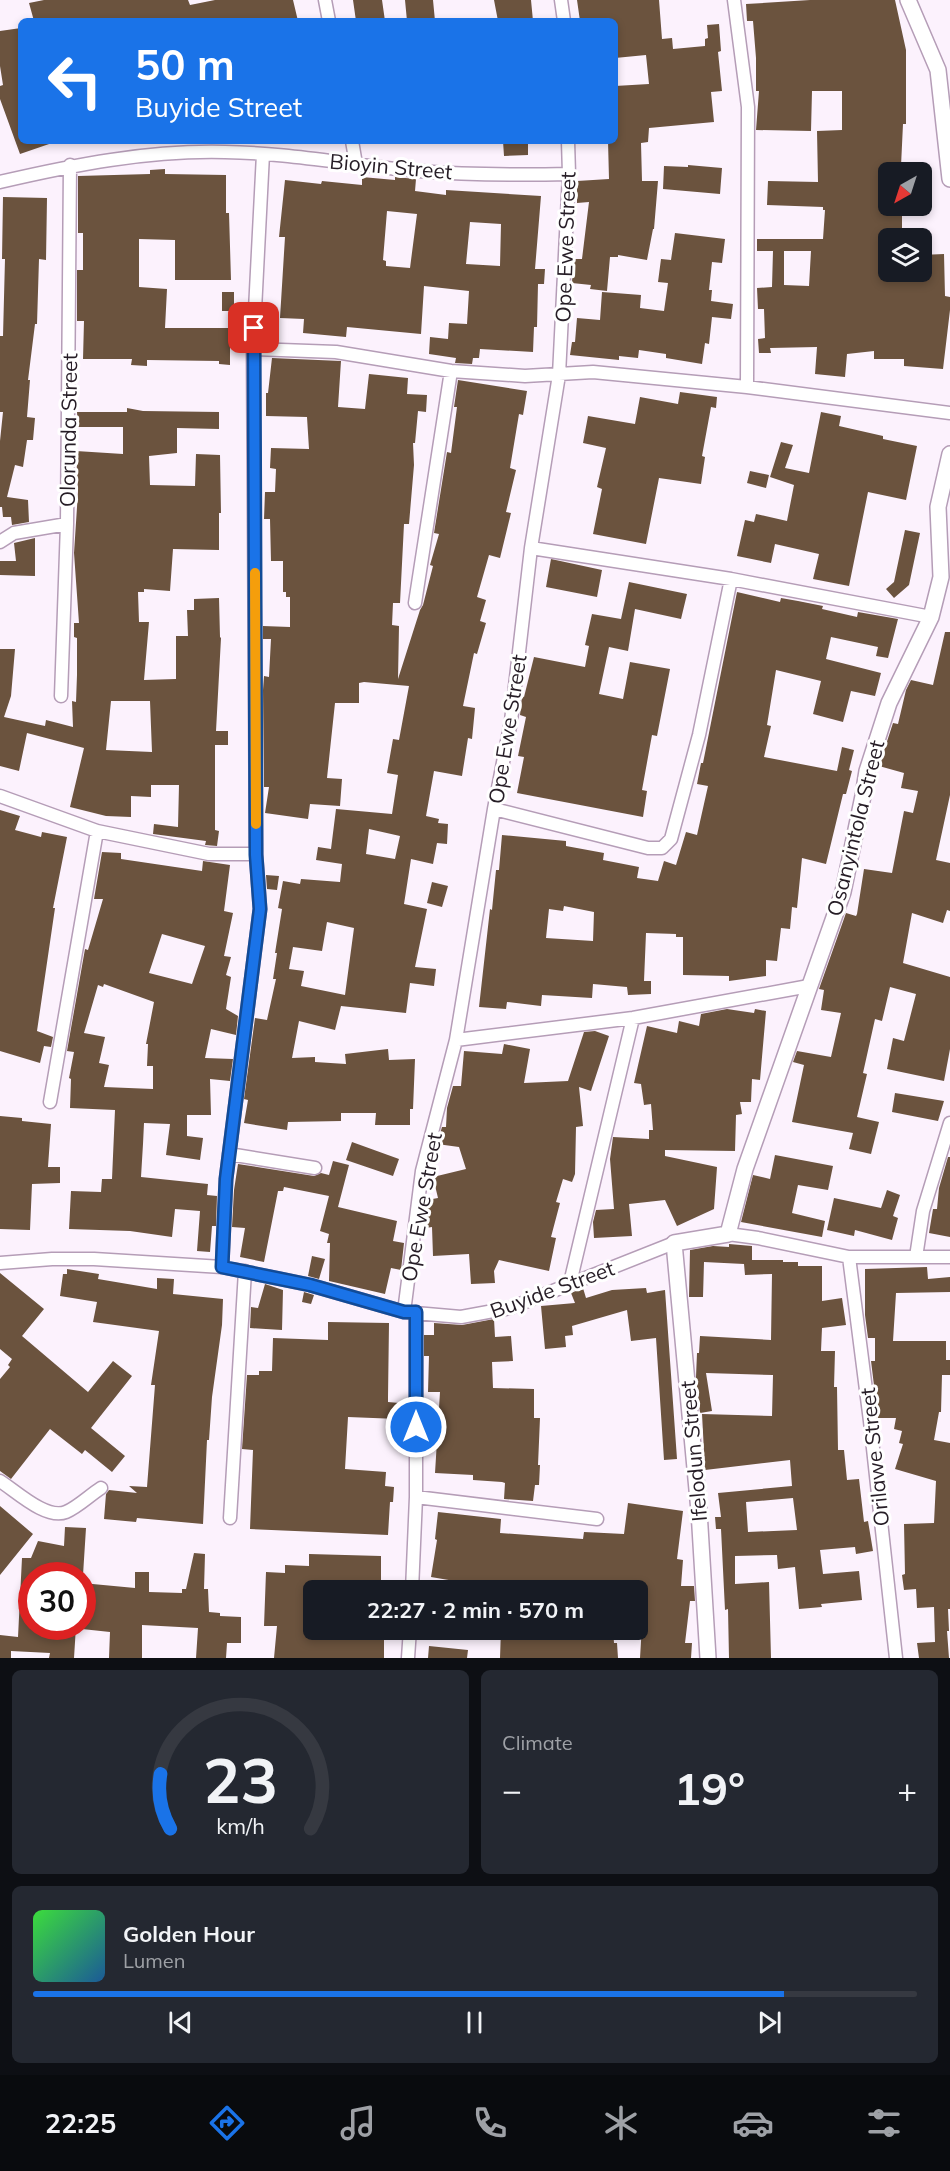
<!DOCTYPE html>
<meta charset="utf-8">
<style>
body{margin:0;font-family:Mulish,sans-serif;background:#242831;color:#f1f3f6;height:100vh;display:flex;flex-direction:column;font-size:22px;white-space:nowrap}
*{box-sizing:border-box;margin:0}
p{font-size:20px;color:#9ea1a6}
.icon{flex:none;width:33px;height:33px;fill:none;stroke:currentColor;stroke-width:2;stroke-linecap:round;stroke-linejoin:round}
.map{position:relative;height:1658px;overflow:hidden}
.side{display:flex;flex-direction:column;gap:12px;padding:12px;background:#0d0f14;flex:1}
.side>*{flex:none}
.hud{position:absolute;left:18px;top:18px;width:600px;height:126px;border-radius:9px;box-shadow:0 3px 9px #0003;background:#1a73e8;color:#fff;overflow:hidden}
.needle{width:39px;rotate:219deg}
.controls{position:absolute;left:878px;top:162px;display:grid;gap:12px}
.controls a{display:grid;place-items:center;width:54px;height:54px;border-radius:9px;background:#171b24;box-shadow:0 3px 9px #0003;font-size:30px}
.speed{position:absolute;left:18px;top:1562px;display:flex;gap:12px;font-size:30px;font-weight:700;text-align:center}
.speed>*{display:grid;place-content:center;width:78px;height:78px;border-radius:50%;background:#171b24;box-shadow:0 3px 9px #0003;line-height:1}
.speed .limit{border:9px solid #d22;background:#fff;color:#111}
.pin{position:absolute;display:grid;place-items:center;width:51px;height:51px;color:#fff;margin:-26px;border-radius:12px;box-shadow:0 3px 9px #0006}
.me{position:absolute;width:66px;margin:-33px;rotate:0deg;stroke-linejoin:round;filter:drop-shadow(0 0 4px #0008)}
.turn{display:flex;align-items:center;gap:21px;height:126px;padding:0 18px;font-size:27px}
.turn .icon{width:78px;height:78px;stroke-width:2.5}
.turn b{display:block;font-size:42px;line-height:51px}
.big{font-size:45px;font-weight:700;line-height:1.1}
.side .tile{flex:1;display:flex;flex-direction:column;justify-content:center;gap:9px;min-width:0;padding:0 21px;border-radius:9px;background:#242831}
.side .dial{align-items:center;gap:0}
.dial svg{height:156px;overflow:visible;fill:none;stroke:#363941;stroke-width:7;stroke-linecap:round;text-anchor:middle}
.dial text{fill:#f1f3f6;stroke:none}
.song{display:flex;align-items:center;gap:18px}
.cover{width:72px;height:72px;border-radius:9px;background:linear-gradient(135deg,hsl(120 70% 55%),hsl(210 70% 35%))}
.played{height:6px;border-radius:3px;background:linear-gradient(90deg,#1a73e8 85%,#363941 85%)}
.keys{display:flex;justify-content:space-around;direction:ltr}
.heat{display:flex;justify-content:space-between;align-items:center;font-size:33px;direction:ltr}
.side .tiles{flex:1;display:grid;gap:12px;grid-template-columns:1fr 1fr}
.tile:last-child{grid-column:span 2}
.trip{position:absolute;left:303px;top:1580px;width:345px;height:60px;border-radius:9px;background:#171b24;box-shadow:0 3px 9px #0003;font-weight:700;line-height:60px;text-align:center}
.tabs{display:flex;height:96px;justify-content:space-around;align-items:center;background:#090b0e;color:#9ea1a6}
.tabs .icon{width:42px;height:42px}
.tabs .on{color:#1a73e8}
.tabs b{font-size:27px;color:#f1f3f6}
.map>svg:first-child{display:block}
.building{fill:#6b533e;fill-rule:evenodd}
.lines{fill:none;stroke-linecap:round;stroke-linejoin:round}
.minor-casing{stroke:#b59db7;stroke-width:15}
.tertiary-casing{stroke:#b59db7;stroke-width:18}
.minor{stroke:#fff;stroke-width:12}
.tertiary{stroke:#fff;stroke-width:15}
.route-casing{stroke:#114b97;stroke-width:15}
.route{stroke:#1a73e8;stroke-width:10}
.slow{stroke:#f59e0b;stroke-width:10}
.labels{text-anchor:middle;dominant-baseline:central;stroke-width:6;stroke-linejoin:round;paint-order:stroke}
.street-label{font-size:21px;fill:#261d26;stroke:#fff}
</style>
<div class="map">
<svg width="950" height="1658" viewBox="0 0 950 1658">
<rect width="100%" height="100%" fill="#fcf2fd"/>
<path class="building" d="M44,0H188L190,5L215,0H293L298,21H34L29,3Z
M353,0H382L385,21H356Z
M405,0H433L435,21H407Z
M494,0H531L533,21H498Z
M577,0H659L662,39L672,38L673,49L705,46V39L708,38L707,25L719,24L721,51L718,52L722,91L711,92L714,122L649,128L648,142L641,143L642,181H658L654,229H653L647,260L618,255V257H610L607,291L590,289L591,285L572,283L573,259H582L589,202L577,203V181L609,179L608,141H615V86L649,84L646,55L615,58V21H580Z
M810,0H895L906,50V124H903L901,166L888,165V206H902V238H888V272H921V255L944,254L945,296L950,297V310L943,369L904,366V359H874V351L847,354L845,377L815,374L817,347L770,348L771,353H759L758,339L765,338L764,309H758L757,288L772,287L773,251H757V239H823L825,210H823V207L767,205L768,181L818,182L817,131L842,130V91H812L811,131L756,130L759,91H756V58L753,21H747L746,4ZM784,251H811L809,286L784,285Z
M21,28V141H52V143L20,154L0,99V86L3,85L0,66V31Z
M503,141H528V155L504,156Z
M688,165L722,168L720,194L663,189L664,166L688,167Z
M165,169V174L226,175V213H229L231,280H175V240L139,239V287L167,289L165,328H230V365L219,364V361L147,360V366L131,365L132,359H83L84,321H77V270H83V233H78V176L150,174V170Z
M362,177L395,180V177L416,179L415,191L446,195V190L541,196L535,269H545L544,284H538L537,327H534L533,352L480,349L479,358H473L472,364L455,363L456,358L429,354L430,337L448,339L449,323L467,324L469,291L424,286L421,334L347,327L346,337L303,333L304,319L280,318L285,237H279L285,180L321,184L322,181L362,185ZM387,211L417,214L410,268L386,266V261L383,260ZM470,222L501,224L500,266L466,264Z
M3,197L47,198L46,260L39,259L37,324H35L28,380H30L27,417L35,418L33,440H27L23,467L15,465L7,497L28,500L29,522L12,525L11,517H3L2,507H0V441L3,412H0V336H3L5,259H2Z
M675,233L725,239L722,263L712,262L709,290H712L711,301L733,304L731,319L712,317L709,344L705,343L702,364L666,358V354L639,350L638,358L619,356V360L570,355L572,342H575L577,318L600,320L602,292L641,295L640,308L664,311L668,283L658,282L661,259L671,260Z
M222,292H234V311H222Z
M272,358L341,361L338,407L365,409L369,374L408,378L407,394L427,395L426,412L418,411L415,443H413L414,465L409,524H404L400,603H393L392,625L399,626L398,679L420,610L423,605L433,566L430,565L439,534L434,533L447,452L451,453L457,407H454L458,380L527,391L523,415L519,414L510,468L516,470L506,512L511,513L500,558L489,555L477,597L486,600L480,621L486,623L477,654L474,653L463,706L475,708L472,739L468,738L462,776L434,771L426,816L439,819L438,823L448,824L447,844L437,843L433,864L411,859L404,904L427,909L415,967L436,969L434,986L410,983L406,1013L341,1006L335,1030L299,1021L292,1058L315,1057V1062L346,1064L345,1054L388,1049L389,1060L415,1059L413,1109H410V1125H375L376,1113H341V1121L288,1122L287,1130L244,1123L248,1100L244,1099L255,1018L267,1020L276,979H273L277,953H275L282,909L278,908L283,881L300,884L301,879L340,882L342,864L316,860L318,847L331,849L336,809L392,814L398,775L387,773L393,739L399,740L409,686L364,682L359,683V703H335L327,778L342,779L340,806L310,804L308,819L265,813L269,787H264L263,690L264,676L269,677L271,639H263V626L290,627V597H286V592H283V561H271L270,519H264L265,492H275L276,469L270,468L271,448L309,449L307,417L266,416V393H268ZM369,829L400,836L395,859L366,854ZM327,922L354,928L345,995L301,986L304,971L289,969L293,947L322,951Z
M680,392L717,397L716,408L711,407L702,456L705,457L701,484L659,478L646,544L593,534L602,489L597,487L606,448L583,443L588,416L635,424L640,397L678,404Z
M127,408L143,411L219,412V429L177,428V453L149,456L150,485L195,486L196,454L220,455L221,513H219V550L173,549L170,591L144,589V592H138L139,622H149L144,680L176,679V636H188L187,610H194V599L219,598L220,637L221,638L216,731H228V745H215V830L219,831L217,846L205,845L206,841L153,834L154,824L178,827L179,785H151V797L131,796V817L106,816L70,807L84,748L27,733L19,771L0,766V649H15L11,696L4,717L45,726L46,720L73,727L72,701L76,702L77,675V638L74,637V623H79L74,553L78,492L76,451L123,454V427H78L77,412H127ZM111,701H150L152,752L106,750Z
M821,412L841,416L839,426L883,436V439L917,446L906,500L868,492L849,586L813,579L819,554L775,544L771,563L737,556L745,520L754,522L756,514L787,521L794,485L770,477L781,442L793,445L785,468L809,473Z
M750,471L769,475L766,488L747,483Z
M905,530L920,533L909,585L894,598L886,589L894,582Z
M35,538V576L0,575V561H16L14,543Z
M551,559L602,570L597,597L546,587Z
M629,582L687,594L681,619L635,609L628,651L609,647L599,694L623,699L630,662L670,669L657,736L652,735L642,790L647,791L643,817L517,793L524,757L518,756L526,717L520,715L522,696L524,697L534,657L585,667L589,646L585,645L592,614L621,619Z
M737,592L780,602L781,598L798,601L823,606L822,609L857,617L858,612L898,619L888,658L876,656L878,647L831,637L826,659L881,673L875,696L851,691L843,722L813,714L821,681L776,670L767,725L771,726L764,757L837,771L842,747L854,750L849,770L852,771L846,794H843L826,864L802,858L797,908L792,907L790,929L781,928L777,961L766,960V976L729,981V976L683,975V937H676V934L646,933L644,981H651V994L628,995L627,987L593,984L592,998L542,995L541,1006L507,1002L506,1009L479,1007L490,909L492,910L496,870H499L502,835L566,841V846L604,853L603,860L639,867L637,878L658,881L664,861L676,865L686,832L697,835L708,786L697,784L701,763H703ZM564,906L594,912L593,941L546,938L549,909L563,911Z
M945,632H950V795L936,860L950,863V911L947,910L943,923L912,913L903,963L950,977V1049L944,1081L887,1069L893,1038L904,1041L916,994L890,987L882,1021L875,1019L863,1073L867,1074L857,1117L879,1122L871,1154L849,1149L853,1133L792,1122L804,1065L793,1062L797,1051L831,1057L841,1013L821,1010L824,990L819,989L846,913L856,916L857,914L864,869L892,873L904,811L913,813L918,791L901,788L904,773L879,766L893,723L898,724L906,690L911,680L933,685Z
M0,810L20,816L15,830L41,837L42,832L67,837L53,908H55L37,1031L53,1037L51,1047L44,1046L40,1063L0,1051Z
M102,852L121,853V859L202,871L203,861L230,865L224,911L233,913L224,956L231,957L226,975L231,977L226,1009L238,1016L236,1035L211,1029L205,1058L233,1059L230,1081L210,1079L211,1115H187V1136L203,1138L200,1160L166,1155L170,1124L144,1123L143,1144L141,1177L208,1184L207,1195L217,1196L216,1226H212L210,1252L197,1251L200,1211L175,1209L172,1237L130,1231L69,1229L71,1191L101,1192L102,1179H112L115,1110L70,1108L71,1079L69,1078L74,1052L67,1051L85,949L88,950L103,899H94ZM162,934L205,946L192,984L149,973ZM104,984L154,1002L146,1044H148L147,1066H153V1089L104,1087L109,1065L99,1063L105,1037L84,1033L98,985L103,987Z
M266,875L279,876L277,890L267,889Z
M432,882L448,886L442,907L427,903Z
M727,1009L754,1013L755,1009L766,1011L760,1080L752,1079L751,1102H740L742,1114L736,1115L735,1151L665,1150V1156L717,1167L714,1209L677,1226L665,1200L629,1204L632,1236L594,1238L593,1222L596,1210L614,1209L610,1159L613,1137L649,1139V1130H653L651,1104L644,1105L641,1084L634,1083L647,1026L677,1033L679,1021L699,1026L701,1014Z
M595,1031L609,1036L591,1091L579,1087L583,1126L576,1127L575,1174L572,1182L563,1179L556,1202L560,1203L551,1237L556,1238L549,1271L499,1260L494,1271L495,1283L471,1284L469,1254L433,1256L432,1227L426,1228L425,1214L427,1200L438,1198L433,1177L466,1169L459,1147L437,1144L442,1127H446L447,1108L453,1086H461L464,1051L502,1054L504,1044L530,1049L524,1083L568,1081L584,1032Z
M895,1093L944,1101L938,1121L892,1112Z
M0,1116L22,1118V1121L51,1124L48,1167H60V1183L32,1184L30,1230L0,1229Z
M352,1142L399,1159L393,1176L346,1160Z
M775,1155L833,1166L828,1190L798,1185L792,1213L825,1221L822,1237L741,1222L753,1175L770,1179Z
M948,1157H950V1237L929,1233L933,1209H937L939,1188Z
M333,1161L349,1165L338,1207L397,1221L393,1241L404,1243L401,1270L391,1268L385,1294L329,1281L330,1243H327L329,1234L320,1231L329,1196L284,1187L283,1191H278L264,1262L240,1257L245,1228L232,1227L234,1190L238,1164L314,1176L321,1173L329,1175Z
M887,1190L900,1195L893,1216L898,1218L892,1240L855,1230L854,1236L827,1230L834,1198L881,1208Z
M729,1244L752,1246V1260H783V1262H798V1266H822V1301L842,1298L846,1325L822,1328L821,1351H835L834,1387H837L838,1450H844L847,1480L859,1479L864,1522L868,1521L873,1551L856,1554L855,1547L820,1550L823,1574L859,1571L862,1600L821,1604L822,1607L799,1609L795,1567L778,1569L777,1555L735,1556V1584L769,1582L771,1658H729L728,1609L725,1610L721,1529H716L715,1517H721L718,1493L792,1486L790,1460L705,1470L702,1414L772,1416L773,1375L706,1373L712,1411L700,1413L696,1377L697,1353H699L700,1336L771,1340L772,1274L745,1275L744,1264L704,1262L703,1297H689L690,1250L713,1246L729,1247ZM793,1498L797,1530L748,1532L746,1502Z
M312,1256L325,1259L319,1279L308,1276Z
M927,1267L928,1279L950,1277V1292L896,1293L893,1341H946V1360H950V1375H942L941,1412H939L934,1440L950,1443V1609H948L949,1631H947L949,1658H919L917,1643L935,1642L934,1607L917,1608L916,1589L904,1590L902,1575L905,1574L904,1524L934,1523L936,1481L895,1469L903,1444L899,1443L902,1431L894,1429L896,1418H878L871,1361H875V1338H868L865,1315V1269Z
M67,1269L99,1274L98,1279L157,1289V1278L174,1279L173,1294L223,1299L222,1325L212,1397L209,1440H207L203,1524L137,1518L136,1522L104,1519L106,1494L109,1490L137,1493L129,1486L147,1487L155,1385H151L159,1331L93,1322L97,1302L60,1296L63,1274H67Z
M0,1273L44,1309L22,1336L88,1392L113,1361L132,1376L91,1428L125,1456L112,1472L85,1450L82,1454L50,1429L11,1479L0,1471V1379L10,1367L8,1365L12,1359L0,1349Z
M265,1284L283,1290L282,1330L250,1328L251,1307L258,1308Z
M583,1288L586,1298L612,1290L646,1288L647,1293L665,1290L677,1459L664,1460L656,1338L631,1341L627,1310L572,1326L573,1335L565,1336L566,1347L545,1349L541,1306L575,1303L571,1293Z
M304,1292L314,1295L311,1304L302,1302Z
M494,1319L495,1337L511,1336L513,1361L492,1362L493,1388L534,1389V1418H540L538,1465H540L539,1485H535L533,1501L504,1499L505,1483L502,1482L473,1480V1475L435,1473L440,1392H428L429,1356H424V1335H434V1323L462,1325Z
M328,1322L389,1323L388,1397V1402L399,1403L398,1419L348,1417L345,1469L386,1472L385,1486L394,1487L393,1502H390L388,1535L250,1529L253,1450L242,1449L247,1375H259V1371H272L273,1338L328,1340Z
M628,1503L683,1511L677,1559L683,1560L681,1586H694L695,1601H690L685,1643H692L691,1658H640L642,1625H638V1590L528,1586L527,1590H518L503,1589V1585L479,1583L478,1585L431,1577L437,1540L435,1539L438,1512L501,1519L500,1533L583,1539L584,1532L624,1534Z
M0,1506L33,1534L0,1575Z
M65,1527L86,1528L83,1575H32V1626H76L74,1658H49L50,1653L11,1651V1658H0V1635L18,1637L22,1558H31L38,1541L64,1546Z
M194,1553L205,1554L204,1589H208L209,1612L220,1613V1616L241,1617V1643H227L226,1658H196L198,1628L142,1625V1658H109L110,1632L82,1629V1583L135,1588V1572H149V1592L182,1593V1589H186Z
M309,1554L381,1556V1584H352V1590H314V1629H384V1658H274L277,1626H264L266,1572L285,1573V1565L309,1566Z
M501,1629H613L614,1643H617L618,1658H500Z
M429,1646L468,1650L467,1658H428Z"/>
<g class="lines">
<g class="minor-casing">
<path id="minor" d="M325,0L329,21
M561,0L564,21
M734,0L748,107L747,387
M352,141L356,164
M0,182C73,165 149,150 225,152C290,153 354,166 419,171C469,175 520,175 569,174
M253,349L336,352L451,371L525,376L593,372L747,387L950,413
M0,542L14,533L67,524
M531,548L731,579L931,617
M415,603L451,371
M61,696L67,524L70,165
M0,796L97,831L209,854H256
M494,809L648,848H662L671,839L699,735L731,579
M456,1040L633,1018L809,986
M50,1102L97,831
M229,1154L315,1168
M728,1234L758,1238L849,1257H950
M849,1257L870,1421L896,1658
M916,1257L923,1211L950,1123
M0,1263L52,1259H94L222,1267L310,1285L404,1312L461,1317L510,1308L674,1243
M222,1267L226,1179L260,909L256,854L253,349L263,154
M570,1283L633,1018
M404,1312L422,1171L456,1040L494,809L511,721L531,548L559,375L569,174L568,141
M0,1481C16,1491 46,1520 66,1512C78,1507 90,1495 101,1488
M416,1497L597,1519
M230,1518L245,1271
M412,1590L416,1497V1312
M408,1658L410,1629"/>
</g>
<g class="tertiary-casing">
<path id="tertiary" d="M908,0L938,70L950,179
M708,1658L699,1511L674,1243L728,1234L745,1169L843,892L863,796L867,771L889,703L931,617L941,577L938,507L950,454"/>
</g>
<use href="#minor" class="minor"/>
<use href="#tertiary" class="tertiary"/>
</g>
<g class="lines">
<g class="route-casing">
<path id="route" d="M254,328L256,855L260,909L226,1179L222,1267L310,1285L404,1312H416V1427"/>
</g>
<use href="#route" class="route"/>
<path class="slow" d="M255,573L256,824"/>
</g>
<g class="labels">
<g class="street-label">
<text transform="translate(391 166) rotate(5)">Bioyin Street</text>
<text transform="translate(565 247) rotate(-88)">Ope Ewe Street</text>
<text transform="translate(68 430) rotate(-89)">Olorunda Street</text>
<text transform="translate(507 729) rotate(-81)">Ope Ewe Street</text>
<text transform="translate(855 828) rotate(-76)">Osanyintola Street</text>
<text transform="translate(421 1207) rotate(-80)">Ope Ewe Street</text>
<text transform="translate(552 1289) rotate(-20)">Buyide Street</text>
<text transform="translate(693 1451) rotate(-95)">Ifelodun Street</text>
<text transform="translate(874 1457) rotate(-96)">Orilawe Street</text>
</g>
</g>
</svg>
<div class="controls">
<a><svg class="needle" viewBox="-14 -14 28 28"><path d="M0-13l5 13h-10z" fill="#e53935"/><path d="M0 13l5-13h-10z" fill="#9ea1a6"/></svg></a>
<a><svg class="icon" aria-label="layers" viewBox="0 0 24 24"><path d="M12 4l9 5-9 5-9-5zM3 14l9 5 9-5"/></svg></a>
</div>
<div class="speed"><div class="limit">30</div></div>
<div class="pin" style="left:254px;top:328px;background:#d93025"><svg class="icon" aria-label="arrive" viewBox="0 0 24 24"><path d="M6 21V4h12l-3 4 3 4H6"/></svg></div>
<svg class="me" style="left:416px;top:1427px" viewBox="-20 -20 40 40"><circle r="17" fill="#1a73e8" stroke="#fff" stroke-width="3"/><path d="M0-11L8 9 0 5-8 9z" fill="#fff"/></svg>
<div class="trip">22:27 · 2 min · 570 m</div>
<div class="hud">
<div class="turn"><svg class="icon" aria-label="left" viewBox="0 0 24 24"><path d="M17 20v-9H6M10 6l-5 5 5 5"/></svg><div><b>50 m</b>Buyide Street</div></div>
</div>
</div>
<section class="side">
<div class="tiles">
<div class="tile dial"><svg viewBox="0 0 100 80">
<path d="M14 69A42 42 0 1 1 86 69"/>
<path d="M14 69A42 42 0 0 1 9 41" stroke="#1a73e8"/>
<text x="50" y="56" font-size="32" font-weight="700">23</text>
<text x="50" y="72" font-size="11">km/h</text>
</svg></div>
<div class="tile"><p>Climate</p>
<div class="heat"><a>−</a><b class="big">19°</b><a>+</a></div>
</div>
<div class="tile">
<div class="song"><i class="cover"></i><div><b>Golden Hour</b><p>Lumen</p></div></div>
<div class="played"></div>
<div class="keys"><svg class="icon" aria-label="previous" viewBox="0 0 24 24"><path d="M18 5L8 12l10 7zM5 5v14"/></svg><svg class="icon" aria-label="pause" viewBox="0 0 24 24"><path d="M8 5v14M16 5v14"/></svg><svg class="icon" aria-label="next" viewBox="0 0 24 24"><path d="M6 5l10 7-10 7zM19 5v14"/></svg></div>
</div>
</div>
</section>
<nav class="tabs">
<b>22:25</b>
<svg class="icon on" aria-label="directions" viewBox="0 0 24 24"><path d="M12 3l9 9-9 9-9-9zM9 14v-3h6M13 9l2 2-2 2"/></svg>
<svg class="icon" aria-label="music" viewBox="0 0 24 24"><path d="M9 18V5l10-2v13"/><circle cx="6" cy="18" r="3"/><circle cx="16" cy="16" r="3"/></svg>
<svg class="icon" aria-label="phone" viewBox="0 0 24 24"><path d="M5 4h4l2 5-3 2q2 4 5 5l2-3 5 2v4C11 20 4 13 5 4z"/></svg>
<svg class="icon" aria-label="climate" viewBox="0 0 24 24"><path d="M12 3v18M4 7l16 10M4 17L20 7"/></svg>
<svg class="icon" aria-label="car" viewBox="0 0 24 24"><path d="M5 17H2v-5l4-1 3-4h7l3 4 3 1v5h-3M9 17h6M6 11h13"/><circle cx="7" cy="17" r="2"/><circle cx="17" cy="17" r="2"/></svg>
<svg class="icon" aria-label="filters" viewBox="0 0 24 24"><path d="M4 7h16M4 17h16"/><circle cx="9" cy="7" r="2"/><circle cx="15" cy="17" r="2"/></svg>
</nav>
